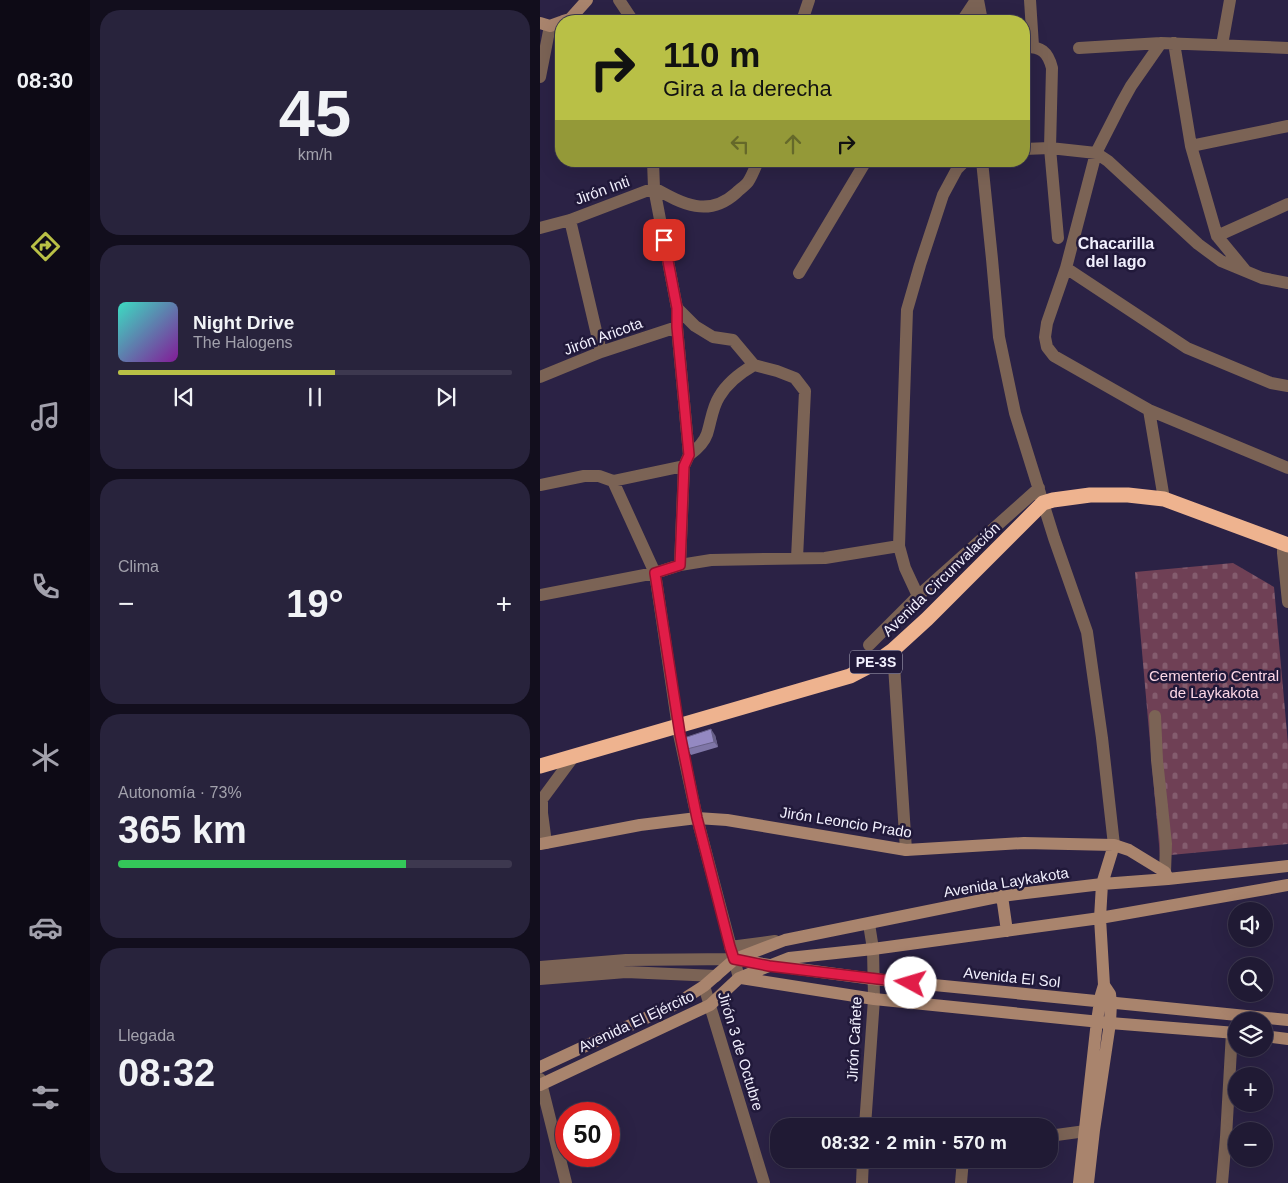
<!DOCTYPE html>
<html lang="es">
<meta charset="utf-8">
<style>
body{margin:0;font-family:Helvetica,sans-serif;background:#28233c;color:#f1f3f6;height:100vh;display:flex;flex-direction:column;font-size:19px;white-space:nowrap}
*{box-sizing:border-box;margin:0}
p{font-size:16px;color:#a2a1ac}
.icon{flex:none;width:28px;height:28px;fill:none;stroke:currentColor;stroke-width:2;stroke-linecap:round;stroke-linejoin:round}
.map{position:relative;flex:1;overflow:hidden}
.drawer{display:flex;flex-direction:column;gap:10px;padding:10px;background:#120e1d;width:450px}
.drawer>*{flex:none}
.top-card{position:absolute;left:15px;top:15px;width:475px;height:152px;border-radius:20px;box-shadow:0 5px 20px #0002,0 0 0 1px #3d384f;background:#b9c046;color:#111;overflow:hidden}
.fabs{position:absolute;left:688px;top:902px;display:grid;gap:10px}
.fabs a{display:grid;place-items:center;width:45px;height:45px;border-radius:50%;background:#201a34;box-shadow:0 5px 20px #0002,0 0 0 1px #3d384f;font-size:25px}
.speed{position:absolute;left:15px;top:1102px;display:flex;gap:10px;font-size:25px;font-weight:700;text-align:center}
.speed>*{display:grid;place-content:center;width:65px;height:65px;border-radius:50%;background:#201a34;box-shadow:0 5px 20px #0002,0 0 0 1px #3d384f;line-height:1}
.speed .limit{border:8px solid #d22;background:#fff;color:#111}
.pin{position:absolute;display:grid;place-items:center;width:42px;height:42px;color:#fff;margin:-21px;border-radius:10px;box-shadow:0 2px 8px #0006}
.me{position:absolute;width:55px;margin:-28px;rotate:276deg;stroke-linejoin:round;filter:drop-shadow(0 0 4px #0008)}
.turn{display:flex;align-items:center;gap:18px;height:105px;padding:0 25px;font-size:22px}
.turn .icon{width:65px;height:65px;stroke-width:2.5}
.turn b{display:block;font-size:35px;line-height:42px}
.lanes{display:flex;align-items:center;height:48px;padding:0 25px;background:#0003;justify-content:center;gap:25px;direction:ltr}
.lanes .off{opacity:.35}
.big{font-size:38px;font-weight:700;line-height:1.1}
.drawer .tile{flex:1;display:flex;flex-direction:column;justify-content:center;gap:8px;min-width:0;padding:0 18px;border-radius:20px;background:#28233c}
.drawer .dial{align-items:center;gap:0}
.dial b{font-size:65px;line-height:1}
.song{display:flex;align-items:center;gap:15px}
.cover{width:60px;height:60px;border-radius:8px;background:linear-gradient(135deg,hsl(170 70% 55%),hsl(290 70% 35%))}
.played{height:5px;border-radius:2px;background:linear-gradient(90deg,#b9c046 55%,#3d384f 55%)}
.keys{display:flex;justify-content:space-around;direction:ltr}
.heat{display:flex;justify-content:space-between;align-items:center;font-size:28px;direction:ltr}
.charge{height:8px;border-radius:4px;background:linear-gradient(90deg,#34c759 73%,#3d384f 0)}
.trip{position:absolute;left:230px;top:1118px;width:288px;height:50px;border-radius:20px;background:#201a34;box-shadow:0 5px 20px #0002,0 0 0 1px #3d384f;font-weight:700;line-height:50px;text-align:center}
main{display:flex;flex:1;min-height:0}
.menu{display:flex;flex-direction:column;width:90px;justify-content:space-around;align-items:center;background:#0d0a15;color:#a2a1ac}
.menu .icon{width:35px;height:35px}
.menu .current{color:#b9c046}
.menu b{font-size:22px;color:#f1f3f6}
.map>svg:first-child{display:block}
.cemetery{fill:url(#cemetery-stones)}
.lines{fill:none;stroke-linecap:round;stroke-linejoin:round}
.street{stroke:#7b6355;stroke-width:12}
.secondary{stroke:#a9846d;stroke-width:12}
.highway{stroke:#eeb38f;stroke-width:15}
.wall{fill:#7f76a7}
.shaded-wall{fill:#686088}
.building{fill:#9489c2;stroke:#686088}
.route-casing{stroke:#92132f;stroke-width:12}
.route{stroke:#e11d48;stroke-width:9}
.labels{text-anchor:middle;dominant-baseline:central;stroke-width:5;stroke-linejoin:round;paint-order:stroke}
.shield{fill:#21193a;stroke:#b3b0c3;stroke-width:1}
.shield-label{font-size:14px;font-weight:bold;fill:#f2f0fe}
.street-label{font-size:15px;fill:#f2f0fe;stroke:#21193a}
.park-label{font-size:15px;fill:#fdd7e6;stroke:#21193a}
.neighbourhood-label{font-size:16px;font-weight:bold;fill:#f2f0fe;stroke:#21193a}
</style>
<main>
<nav class="menu">
<b>08:30</b>
<svg class="icon current" aria-label="directions" viewBox="0 0 24 24"><path d="M12 3l9 9-9 9-9-9zM9 14v-3h6M13 9l2 2-2 2"/></svg>
<svg class="icon" aria-label="music" viewBox="0 0 24 24"><path d="M9 18V5l10-2v13"/><circle cx="6" cy="18" r="3"/><circle cx="16" cy="16" r="3"/></svg>
<svg class="icon" aria-label="phone" viewBox="0 0 24 24"><path d="M5 4h4l2 5-3 2q2 4 5 5l2-3 5 2v4C11 20 4 13 5 4z"/></svg>
<svg class="icon" aria-label="climate" viewBox="0 0 24 24"><path d="M12 3v18M4 7l16 10M4 17L20 7"/></svg>
<svg class="icon" aria-label="car" viewBox="0 0 24 24"><path d="M5 17H2v-5l4-1 3-4h7l3 4 3 1v5h-3M9 17h6M6 11h13"/><circle cx="7" cy="17" r="2"/><circle cx="17" cy="17" r="2"/></svg>
<svg class="icon" aria-label="filters" viewBox="0 0 24 24"><path d="M4 7h16M4 17h16"/><circle cx="9" cy="7" r="2"/><circle cx="15" cy="17" r="2"/></svg>
</nav>
<section class="drawer">
<div class="tile dial"><b>45</b><p>km/h</p></div>
<div class="tile">
<div class="song"><i class="cover"></i><div><b>Night Drive</b><p>The Halogens</p></div></div>
<div class="played"></div>
<div class="keys"><svg class="icon" aria-label="previous" viewBox="0 0 24 24"><path d="M18 5L8 12l10 7zM5 5v14"/></svg><svg class="icon" aria-label="pause" viewBox="0 0 24 24"><path d="M8 5v14M16 5v14"/></svg><svg class="icon" aria-label="next" viewBox="0 0 24 24"><path d="M6 5l10 7-10 7zM19 5v14"/></svg></div>
</div>
<div class="tile"><p>Clima</p>
<div class="heat"><a>−</a><b class="big">19°</b><a>+</a></div>
</div>
<div class="tile"><p>Autonomía · 73%</p><b class="big">365 km</b><div class="charge"></div></div>
<div class="tile"><p>Llegada</p><b class="big">08:32</b></div>
</section>
<div class="map">
<svg width="748" height="1183" viewBox="0 0 748 1183">
<defs>
<pattern id="cemetery-stones" width="16" height="16" patternUnits="userSpaceOnUse" patternTransform="scale(1.25)"><rect width="16" height="16" fill="#6f4055"/><path d="M2 7V4a2 2 0 0 1 4 0v3zM10 15v-3a2 2 0 0 1 4 0v3z" fill="#845c6e"/></pattern>
</defs>
<rect width="100%" height="100%" fill="#2b2245"/>
<path class="cemetery" d="M693,563L734,587L748,744V844L620,856L595,572Z"/>
<g class="lines">
<path class="street" d="M79,0L93,21
M438,0L442,21
M490,0L493,46
M262,21L269,0
M422,21L436,0
M621,43L591,86L581,104L556,153L526,268L507,323L505,337L507,347L514,356L609,410L748,468
M634,43L651,146L677,236L705,270
M682,45L690,0
M484,47C501,46 508,52 512,68L510,148L518,238
M539,48L621,43L748,48
M0,77L10,26
M651,146L748,126
M484,149L510,148L556,153L568,161L658,244L681,261L722,278L748,283
M113,161L114,188L137,308V327L149,455L144,466L140,565
M442,161L452,259L459,337L475,413L514,538L547,632L562,738L574,845
M30,220L61,352
M0,228L30,220L114,188C143,204 168,218 196,193C200,189 205,186 208,182C212,176 215,168 218,161
M677,236L748,204
M526,268L647,348L731,383L748,386
M259,273L326,161
M137,308L155,326L173,337L193,340L214,365L237,371L255,378L265,391L257,558
M0,377L61,352L137,327
M609,410L624,499
M149,455C156,450 164,443 167,434C171,422 172,408 179,397C187,383 200,373 214,365
M73,481L115,573L139,734L157,818L199,978
M0,485L44,476H59L73,481L144,466
M743,543V553L748,602
M0,595L115,573L140,565L171,560L285,558L359,546
M378,596L365,568L359,546L367,310L380,265L403,195L417,169L425,161
M329,645L378,596L499,488
M353,650L366,850
M615,716L617,760L626,844L625,872
M2,799V813L6,843
M0,802L34,756
M190,947L235,941
M0,967L86,960L195,959
M0,979L86,972L176,976
M164,986L224,1183
M0,1079L26,1183
M325,1126L334,999L333,949L329,924
M509,1136L553,1130
M323,1164L354,1159
M322,1183L323,1159
M421,1183L423,1159
M682,1183L686,1137L692,1032"/>
<path class="secondary" d="M23,21L30,19L47,0
M0,23L10,26L21,22
M0,844L100,825L157,818L187,820L366,850L484,843L574,845L589,850L625,872L628,879
M462,896L467,931
M195,959L229,965L333,979L748,1020
M201,978L334,999L570,1023L696,1033
M564,985L560,918L562,884L574,845
M724,1036L748,1039
M0,1067L136,1004L164,986L195,959L245,940L462,896L562,884L628,879L748,866
M0,1085L170,1005L199,978L249,958L333,949L560,918L748,885
M539,1183L557,1021L561,995L564,985L570,994L571,1003L570,1023L554,1130L548,1183"/>
<path class="highway" d="M0,766L310,676L335,663L353,650L387,619L503,503L513,500L550,495H588L624,499L748,545"/>
</g>
<path class="wall" d="M175,735L178,747L151,755L147,749Z"/>
<path class="shaded-wall" d="M171,729L175,735L178,747L174,742Z"/>
<path class="building" d="M171,729L174,742L147,749L144,738Z"/>
<g class="lines">
<g class="route-casing">
<path id="route" d="M124,240L137,308V327L149,455L144,466L140,565L115,573L140,734L157,818L190,947L194,959L229,966L371,983"/>
</g>
<use href="#route" class="route"/>
</g>
<g class="labels">
<rect class="shield" x="310" y="650.5" width="52" height="23" rx="4"/>
<g class="shield-label">
<text x="336" y="662">PE-3S</text>
</g>
<g class="street-label">
<text transform="translate(62 190) rotate(-20)">Jirón Inti</text>
<text transform="translate(63 336) rotate(-20)">Jirón Aricota</text>
<text transform="translate(401 579) rotate(-44)">Avenida Circunvalación</text>
<text transform="translate(306 822) rotate(9)">Jirón Leoncio Prado</text>
<text transform="translate(466 882) rotate(-9)">Avenida Laykakota</text>
<text transform="translate(472 977) rotate(6)">Avenida El Sol</text>
<text transform="translate(96 1021) rotate(-25)">Avenida El Ejército</text>
<text transform="translate(314 1039) rotate(-87)">Jirón Cañete</text>
<text transform="translate(201 1051) rotate(73)">Jirón 3 de Octubre</text>
</g>
<g class="park-label">
<text x="674" y="675">Cementerio Central<tspan x="674" dy="17">de Laykakota</tspan></text>
</g>
<g class="neighbourhood-label">
<text x="576" y="243">Chacarilla<tspan x="576" dy="18">del lago</tspan></text>
</g>
</g>
</svg>
<div class="fabs">
<a><svg class="icon" aria-label="sound" viewBox="0 0 24 24"><path d="M4 9h4l5-4v14l-5-4H4zM17 9q2 3 0 6"/></svg></a>
<a><svg class="icon" aria-label="search" viewBox="0 0 24 24"><circle cx="10" cy="10" r="6"/><path d="M15 15l6 6"/></svg></a>
<a><svg class="icon" aria-label="layers" viewBox="0 0 24 24"><path d="M12 4l9 5-9 5-9-5zM3 14l9 5 9-5"/></svg></a>
<a>+</a>
<a>−</a>
</div>
<div class="speed"><div class="limit">50</div></div>
<div class="pin" style="left:124px;top:240px;background:#d93025"><svg class="icon" aria-label="arrive" viewBox="0 0 24 24"><path d="M6 21V4h12l-3 4 3 4H6"/></svg></div>
<svg class="me" style="left:371px;top:983px" viewBox="-20 -20 40 40"><circle r="19" fill="#fff"/><path d="M0-13L10 11 0 6-10 11z" fill="#e11d48"/></svg>
<div class="trip">08:32 · 2 min · 570 m</div>
<div class="top-card">
<div class="turn"><svg class="icon" aria-label="right" viewBox="0 0 24 24"><path d="M7 20v-9h11M14 6l5 5-5 5"/></svg><div><b>110 m</b>Gira a la derecha</div></div>
<div class="lanes"><svg class="icon off" aria-label="left" viewBox="0 0 24 24"><path d="M17 20v-9H6M10 6l-5 5 5 5"/></svg><svg class="icon off" aria-label="ahead" viewBox="0 0 24 24"><path d="M12 20V5M6 11l6-6 6 6"/></svg><svg class="icon" aria-label="right" viewBox="0 0 24 24"><path d="M7 20v-9h11M14 6l5 5-5 5"/></svg></div>
</div>
</div>
</main>
